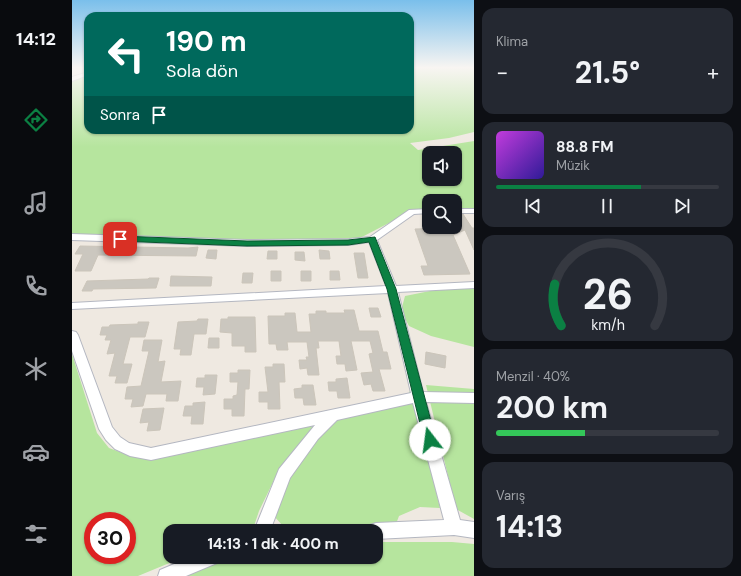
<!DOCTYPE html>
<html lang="tr">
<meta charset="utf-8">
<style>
body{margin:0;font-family:"DM Sans",sans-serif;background:#242831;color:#f1f3f6;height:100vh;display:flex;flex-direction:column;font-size:15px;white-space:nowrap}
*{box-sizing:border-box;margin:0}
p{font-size:13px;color:#9ea1a6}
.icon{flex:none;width:22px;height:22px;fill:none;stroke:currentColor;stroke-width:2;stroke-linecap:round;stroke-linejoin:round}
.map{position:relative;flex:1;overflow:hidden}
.panel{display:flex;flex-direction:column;gap:8px;padding:8px;background:#0d0f14;width:267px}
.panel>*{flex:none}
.top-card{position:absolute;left:12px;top:12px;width:330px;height:122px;border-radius:12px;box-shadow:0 1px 3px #0004;background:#00695c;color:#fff;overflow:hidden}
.fabs{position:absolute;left:350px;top:146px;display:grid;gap:8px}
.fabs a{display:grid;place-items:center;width:40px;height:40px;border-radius:8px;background:#171b24;box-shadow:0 1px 3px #0004;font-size:20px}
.speed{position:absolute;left:12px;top:512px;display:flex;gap:8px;font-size:20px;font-weight:700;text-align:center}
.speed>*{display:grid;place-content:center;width:52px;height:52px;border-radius:50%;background:#171b24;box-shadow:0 1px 3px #0004;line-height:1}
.speed .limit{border:6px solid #d22;background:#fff;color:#111}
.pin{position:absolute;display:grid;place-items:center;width:34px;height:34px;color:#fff;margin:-17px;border-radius:8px;box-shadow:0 2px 6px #0006}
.me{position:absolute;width:44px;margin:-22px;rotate:345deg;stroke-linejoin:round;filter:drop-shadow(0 0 3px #0008)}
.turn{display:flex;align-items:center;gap:14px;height:84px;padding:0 16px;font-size:18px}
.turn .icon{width:52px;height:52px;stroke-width:2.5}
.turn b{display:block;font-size:28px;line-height:34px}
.then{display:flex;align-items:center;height:38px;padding:0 16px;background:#0003;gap:8px;font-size:15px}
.big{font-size:30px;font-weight:700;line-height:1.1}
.panel .tile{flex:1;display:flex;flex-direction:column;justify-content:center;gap:6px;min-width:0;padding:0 14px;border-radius:12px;background:#242831}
.panel .dial{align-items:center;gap:0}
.dial svg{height:104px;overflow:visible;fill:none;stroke:#363941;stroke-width:7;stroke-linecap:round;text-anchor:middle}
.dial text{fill:#f1f3f6;stroke:none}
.song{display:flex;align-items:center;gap:12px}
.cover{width:48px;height:48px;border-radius:6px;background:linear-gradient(135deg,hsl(290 70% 55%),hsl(250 70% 35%))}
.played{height:4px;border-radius:2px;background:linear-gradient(90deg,#0b8043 65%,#363941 65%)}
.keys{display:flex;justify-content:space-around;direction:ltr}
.heat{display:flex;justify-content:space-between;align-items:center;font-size:22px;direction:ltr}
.charge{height:6px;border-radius:3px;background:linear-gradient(90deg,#34c759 40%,#363941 0)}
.trip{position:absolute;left:91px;top:524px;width:220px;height:40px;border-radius:12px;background:#171b24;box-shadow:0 1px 3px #0004;font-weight:700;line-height:40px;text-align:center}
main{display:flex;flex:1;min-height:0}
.dock{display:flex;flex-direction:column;width:72px;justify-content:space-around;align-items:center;background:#090b0e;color:#9ea1a6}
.dock .icon{width:28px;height:28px}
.dock .current{color:#0b8043}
.dock b{font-size:18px;color:#f1f3f6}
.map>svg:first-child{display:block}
.green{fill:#b6e59e;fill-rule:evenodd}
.building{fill:#cbc7bf;stroke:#cbc5ba}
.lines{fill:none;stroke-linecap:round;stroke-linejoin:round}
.minor-casing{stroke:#b4b7c1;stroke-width:2}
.minor{fill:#fff;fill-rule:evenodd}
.route{fill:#0b8043;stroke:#07532c}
</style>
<main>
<nav class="dock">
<b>14:12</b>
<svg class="icon current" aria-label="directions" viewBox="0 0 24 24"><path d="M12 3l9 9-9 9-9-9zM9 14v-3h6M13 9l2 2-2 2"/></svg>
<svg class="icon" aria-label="music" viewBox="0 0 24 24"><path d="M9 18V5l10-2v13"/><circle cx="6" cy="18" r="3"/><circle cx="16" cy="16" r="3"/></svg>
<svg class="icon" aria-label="phone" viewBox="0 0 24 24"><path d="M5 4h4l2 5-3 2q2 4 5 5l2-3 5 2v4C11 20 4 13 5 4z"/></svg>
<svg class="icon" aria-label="climate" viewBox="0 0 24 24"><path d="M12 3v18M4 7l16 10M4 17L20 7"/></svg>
<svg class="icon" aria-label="car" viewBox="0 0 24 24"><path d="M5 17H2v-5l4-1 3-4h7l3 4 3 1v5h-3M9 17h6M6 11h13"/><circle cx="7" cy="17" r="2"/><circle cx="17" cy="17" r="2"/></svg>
<svg class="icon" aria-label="filters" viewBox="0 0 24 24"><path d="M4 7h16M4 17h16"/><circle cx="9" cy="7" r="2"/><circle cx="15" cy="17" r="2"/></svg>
</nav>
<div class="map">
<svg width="402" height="576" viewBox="0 0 402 576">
<rect width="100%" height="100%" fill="#efe9e1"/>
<path class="green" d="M338,67L402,68V132L377,138L338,143L346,150L402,141V210H383V201H357V210H342L288,238L180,240L0,234V80L16,74V130H338ZM357,153H383V179H357Z
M402,287V347L359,336L337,326L329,311L333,296L358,291Z
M0,354L25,433L37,448L56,455L248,422L204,476L187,511L181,529L176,531H98V557H112L66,576H0ZM21,521H55V555H21Z
M354,385L402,389V519L384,509Z
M339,388L368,508L348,507L327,516L324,524L211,526L201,515L217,475L250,433L270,417L304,411L337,393Z
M304,542H380L402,544V576H109L159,557H304Z"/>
<path class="building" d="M386,214H391L400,228H402V250L393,230L381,235L398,274L352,275L349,266H356L343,229L383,228V217H387Z
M8,246L116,248L126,247L124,256L26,255L19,271H3L11,254H3Z
M136,250H145L144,259L134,258Z
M247,250L257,251L258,259H248Z
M196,251H205V259H195Z
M223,252H232L233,261L223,260Z
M282,253H292L296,278H286Z
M199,271H209V281H199Z
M229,271H239V281H229Z
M258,271H267L268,280H258Z
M171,273H181L180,283H170Z
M99,276L140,277L139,286H98Z
M77,278H87L84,288L21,289L20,291H10L15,281L76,279Z
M297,308H306L309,317H299Z
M272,310H282L287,331H306L311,352H315L319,369H307L313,391H301L299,384L292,385L289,373L301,372L297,354L301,353L298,341H279L285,370L274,371L273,364H265L264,356H269L267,341H246L247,348H244L247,375H236L235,368L228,369L227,360H235L234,357H237L235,342H215L216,350H205L204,344H197L196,316H213V313H223L225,332H239L237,314H244V311H254V313H273Z
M156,317H183L184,352H173V346H160V333L148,332L149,319H156Z
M126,319H136L134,334H122L119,355H108L109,349H102L106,322L125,321Z
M66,322H77L73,337H58L51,364H60L55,383H43L45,376H37L43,353L35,354L39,340H33L35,335H28L30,327H37L38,325L66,324Z
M137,338H147V348H136Z
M72,340H90L86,362L93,361L89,382L109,381L106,401H94L95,394H74L71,406L59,407L61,399H53L55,387L69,386L77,351H70Z
M354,352L374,356L373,368L353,364Z
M201,364H212L213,382H207L208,409H196V402H187V392H196L193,367H201Z
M166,370H178L177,389H173L172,416H160V409H152V399H161V396L165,395L166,382H158V373H166Z
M133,375H145L143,394L131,395L132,387H124L125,378H133Z
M275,378L278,398H266L265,391H257L256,382H264V379Z
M230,385H241L244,405H232L231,398H223L222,389L230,388Z
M133,402L131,424H119L120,416H111L113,406H121V403Z
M92,408L88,430L75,431L77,422L68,423L71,409Z"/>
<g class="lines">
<g class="minor-casing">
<path id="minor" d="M339,67H402V68H341Z
M16,72V75L0,81V77Z
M357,209V213L342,214L305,240L324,286L402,282V288L326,292L351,392L402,393V403L354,402L388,520L402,522V538L382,535L304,539V531H296L298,525L304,523L372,520L341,403L265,420L246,439L218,478L198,531H182L207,469L243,425L79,460L58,456L43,449L34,440L27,429L0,351V331L4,332L6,335L40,427L48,437L57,443L79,448L339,393L316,293L0,309V303L314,286L297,242L277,245L175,246L0,240V234L175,240L277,239L298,237L337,210Z
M383,209H402V213H383Z
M119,557H147L145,563L114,576H86L88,570Z"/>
</g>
<use href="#minor" class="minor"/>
</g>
<linearGradient id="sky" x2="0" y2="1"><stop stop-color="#7abfeb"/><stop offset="0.46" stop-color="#f8f5f2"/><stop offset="1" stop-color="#f8f5f2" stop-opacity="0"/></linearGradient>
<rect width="402" height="147" fill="url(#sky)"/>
<path class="route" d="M48,236L175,241L276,240L303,237L324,289L364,440L362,444L358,445L353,444L352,440L315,289L297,242L276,245L175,246L45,241L44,239Z"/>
</svg>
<div class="fabs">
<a><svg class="icon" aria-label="sound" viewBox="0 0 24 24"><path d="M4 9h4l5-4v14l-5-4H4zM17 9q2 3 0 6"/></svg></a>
<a><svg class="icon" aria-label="search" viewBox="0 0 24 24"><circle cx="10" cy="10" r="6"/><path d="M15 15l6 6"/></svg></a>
</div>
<div class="speed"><div class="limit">30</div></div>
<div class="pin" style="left:48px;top:239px;background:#d93025"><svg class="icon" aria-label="arrive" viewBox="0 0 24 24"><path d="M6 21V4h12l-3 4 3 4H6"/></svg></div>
<svg class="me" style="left:358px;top:440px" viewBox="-20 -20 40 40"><circle r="19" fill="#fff"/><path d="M0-13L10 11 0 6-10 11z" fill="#0b8043"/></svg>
<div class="trip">14:13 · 1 dk · 400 m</div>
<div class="top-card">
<div class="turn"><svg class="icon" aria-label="left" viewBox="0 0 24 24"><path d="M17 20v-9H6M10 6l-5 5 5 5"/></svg><div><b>190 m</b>Sola dön</div></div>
<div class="then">Sonra<svg class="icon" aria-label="arrive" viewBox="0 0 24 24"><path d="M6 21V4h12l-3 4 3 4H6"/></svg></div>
</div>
</div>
<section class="panel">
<div class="tile"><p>Klima</p>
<div class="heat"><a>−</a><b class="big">21.5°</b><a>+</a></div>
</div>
<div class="tile">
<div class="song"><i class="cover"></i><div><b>88.8 FM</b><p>Müzik</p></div></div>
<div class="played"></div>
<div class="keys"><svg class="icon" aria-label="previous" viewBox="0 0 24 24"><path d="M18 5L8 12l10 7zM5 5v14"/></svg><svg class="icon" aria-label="pause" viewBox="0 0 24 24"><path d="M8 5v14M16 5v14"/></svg><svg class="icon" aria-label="next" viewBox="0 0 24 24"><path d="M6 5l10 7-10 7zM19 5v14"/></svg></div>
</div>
<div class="tile dial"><svg viewBox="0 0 100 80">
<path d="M14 69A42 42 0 1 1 86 69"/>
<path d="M14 69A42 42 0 0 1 9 37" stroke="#0b8043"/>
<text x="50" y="56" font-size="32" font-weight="700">26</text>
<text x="50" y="72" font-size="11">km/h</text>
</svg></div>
<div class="tile"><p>Menzil · 40%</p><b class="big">200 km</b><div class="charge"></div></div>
<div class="tile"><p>Varış</p><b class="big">14:13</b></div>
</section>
</main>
